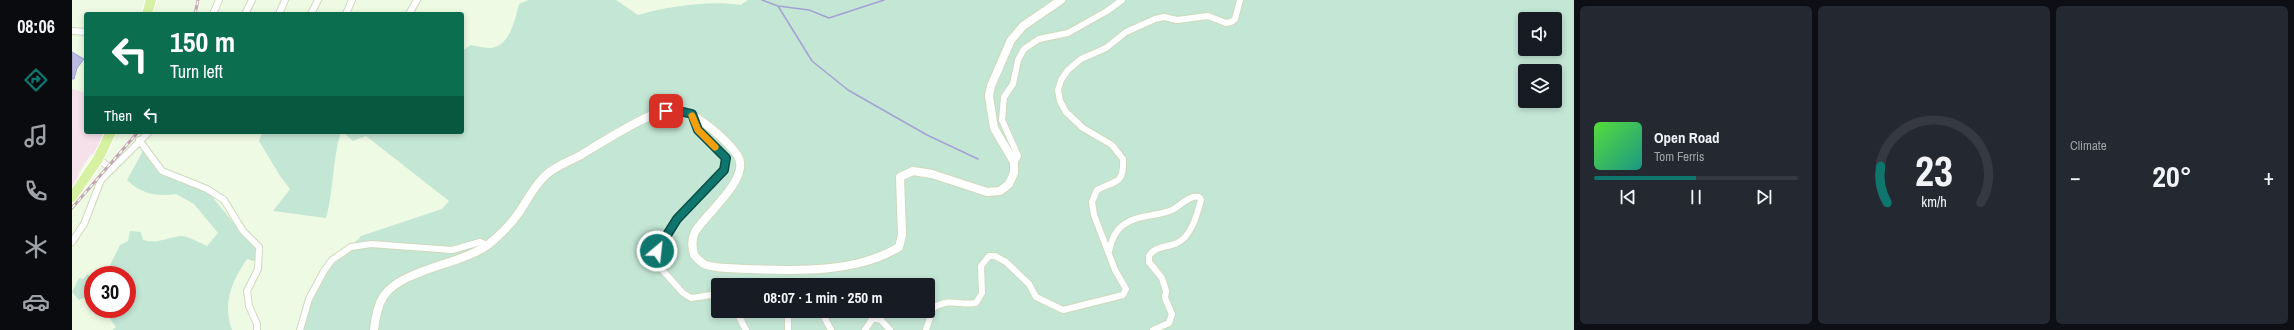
<!DOCTYPE html>
<meta charset="utf-8">
<style>
body{margin:0;font-family:"Archivo Narrow",sans-serif;background:#242831;color:#f1f3f6;height:100vh;display:flex;flex-direction:column;font-size:15px;white-space:nowrap}
*{box-sizing:border-box;margin:0}
p{font-size:13px;color:#9ea1a6}
.icon{flex:none;width:22px;height:22px;fill:none;stroke:currentColor;stroke-width:2;stroke-linecap:round;stroke-linejoin:round}
.map{position:relative;flex:1;overflow:hidden}
.side{display:flex;flex-direction:column;gap:6px;padding:6px;background:#0d0f14;width:720px}
.side>*{flex:none}
.hud{position:absolute;left:12px;top:12px;width:380px;height:122px;border-radius:4px;box-shadow:0 2px 6px #0003;background:#0b6e4f;color:#fff;overflow:hidden}
.fabs{position:absolute;left:1446px;top:12px;display:grid;gap:8px}
.fabs a{display:grid;place-items:center;width:44px;height:44px;border-radius:4px;background:#171b24;box-shadow:0 2px 6px #0003;font-size:20px}
.speed{position:absolute;left:12px;top:266px;display:flex;gap:8px;font-size:20px;font-weight:700;text-align:center}
.speed>*{display:grid;place-content:center;width:52px;height:52px;border-radius:50%;background:#171b24;box-shadow:0 2px 6px #0003;line-height:1}
.speed .limit{border:6px solid #d22;background:#fff;color:#111}
.pin{position:absolute;display:grid;place-items:center;width:34px;height:34px;color:#fff;margin:-17px;border-radius:8px;box-shadow:0 2px 6px #0006}
.me{position:absolute;width:44px;margin:-22px;rotate:28deg;stroke-linejoin:round;filter:drop-shadow(0 0 3px #0008)}
.turn{display:flex;align-items:center;gap:14px;height:84px;padding:0 20px;font-size:18px}
.turn .icon{width:52px;height:52px;stroke-width:2.5}
.turn b{display:block;font-size:28px;line-height:34px}
.then{display:flex;align-items:center;height:38px;padding:0 20px;background:#0003;gap:8px;font-size:15px}
.big{font-size:30px;font-weight:700;line-height:1.1}
.side .widget{flex:1;display:flex;flex-direction:column;justify-content:center;gap:6px;min-width:0;padding:0 14px;border-radius:6px;background:#242831}
.side .dial{align-items:center;gap:0}
.dial svg{height:104px;overflow:visible;fill:none;stroke:#363941;stroke-width:7;stroke-linecap:round;text-anchor:middle}
.dial text{fill:#f1f3f6;stroke:none}
.song{display:flex;align-items:center;gap:12px}
.cover{width:48px;height:48px;border-radius:6px;background:linear-gradient(135deg,hsl(110 70% 55%),hsl(170 70% 35%))}
.played{height:4px;border-radius:2px;background:linear-gradient(90deg,#0f766e 50%,#363941 50%)}
.keys{display:flex;justify-content:space-around;direction:ltr}
.heat{display:flex;justify-content:space-between;align-items:center;font-size:22px;direction:ltr}
.side .tiles{flex:1;display:grid;gap:6px;grid-template-columns:repeat(3,1fr)}
.trip{position:absolute;left:639px;top:278px;width:224px;height:40px;border-radius:4px;background:#171b24;box-shadow:0 2px 6px #0003;font-weight:700;line-height:40px;text-align:center}
main{display:flex;flex:1;min-height:0}
.dock{display:flex;flex-direction:column;width:72px;justify-content:space-around;align-items:center;background:#090b0e;color:#9ea1a6}
.dock .icon{width:28px;height:28px}
.dock .current{color:#0f766e}
.dock b{font-size:18px;color:#f1f3f6}
.map>svg:first-child{display:block}
.education{fill:#f6e1eb}
.green{fill:#c4e6d5;fill-rule:evenodd}
.water{fill:#bcbbe2;stroke:#a4a2d2}
.lines{fill:none;stroke-linecap:round;stroke-linejoin:round}
.stream{stroke:#a4a2d2;stroke-width:1.5}
.minor-casing{stroke:#ced9bc;stroke-width:8}
.tertiary-casing{stroke:#ced9bc;stroke-width:10}
.trunk-casing{stroke:#fff;stroke-width:12}
.minor{stroke:#fff;stroke-width:6}
.tertiary{stroke:#fff;stroke-width:8}
.trunk{stroke:#d6f1a2;stroke-width:10}
.rail-casing{stroke:#c2a4b5;stroke-width:3}
.rail{stroke:#f4fdea;stroke-width:1.5;stroke-dasharray:4.5;stroke-linecap:butt}
.route-casing{stroke:#0a4d48;stroke-width:10}
.route{stroke:#0f766e;stroke-width:7}
.slow{stroke:#f59e0b;stroke-width:7}
</style>
<main>
<nav class="dock">
<b>08:06</b>
<svg class="icon current" aria-label="directions" viewBox="0 0 24 24"><path d="M12 3l9 9-9 9-9-9zM9 14v-3h6M13 9l2 2-2 2"/></svg>
<svg class="icon" aria-label="music" viewBox="0 0 24 24"><path d="M9 18V5l10-2v13"/><circle cx="6" cy="18" r="3"/><circle cx="16" cy="16" r="3"/></svg>
<svg class="icon" aria-label="phone" viewBox="0 0 24 24"><path d="M5 4h4l2 5-3 2q2 4 5 5l2-3 5 2v4C11 20 4 13 5 4z"/></svg>
<svg class="icon" aria-label="climate" viewBox="0 0 24 24"><path d="M12 3v18M4 7l16 10M4 17L20 7"/></svg>
<svg class="icon" aria-label="car" viewBox="0 0 24 24"><path d="M5 17H2v-5l4-1 3-4h7l3 4 3 1v5h-3M9 17h6M6 11h13"/><circle cx="7" cy="17" r="2"/><circle cx="17" cy="17" r="2"/></svg>
</nav>
<div class="map">
<svg width="1502" height="330" viewBox="0 0 1502 330">
<rect width="100%" height="100%" fill="#effae4"/>
<path class="education" d="M0,89L14,93V132H31L28,145L22,155L19,154L6,174L8,177L0,188Z"/>
<path class="green" d="M457,0H544L566,15C597,6 638,0 669,5L676,0H1502V330H230L235,306L253,273L289,236L370,209L377,201L294,136L281,141L271,132H390V51L399,45C405,46 412,48 418,48C438,47 443,19 447,4ZM1453,19H1483V49H1453ZM1453,71H1483V101H1453ZM646,285H856V311H646Z
M190,132H269C260,160 262,190 254,218L201,211L218,189L208,176L187,141Z
M71,151L90,172L133,188L168,231L187,247L185,262L175,259C160,281 150,303 160,330H40L44,327L31,309H55V275H45L46,272L37,267L48,245L56,241L58,231L69,232L71,240C85,244 94,238 108,236C115,235 128,243 135,246L146,233L122,204L104,194C86,197 69,194 55,180Z
M15,274L21,277V297L16,296L7,300L0,292L7,278L11,279Z"/>
<path class="water" d="M0,52L12,59L5,68L2,79H0Z"/>
<g class="lines">
<path class="stream" d="M690,0L706,6L737,10L757,18L812,0
M706,6L740,61L776,90L855,135L906,159"/>
<g class="minor-casing">
<path id="minor" d="M141,14L147,0
M173,14L180,0
M207,14L213,0
M239,14L246,0
M274,14L280,0
M337,14L345,0
M0,31L14,32
M619,114L626,130L654,158L652,170L605,219L595,233L585,251L583,262L611,293L619,298L646,294
M67,140L90,171L135,189L152,200L171,231L187,247L186,269L175,291L177,306L185,324V330
M26,159L40,169
M942,162L946,156L930,120L932,97L941,84L946,60L952,49L967,39L996,33L1035,11L1050,0
M0,242L12,224L29,180L77,132
M1037,251C1039,242 1042,232 1050,226C1064,214 1084,217 1100,210C1108,206 1119,194 1127,197L1129,200C1125,214 1120,236 1105,243C1095,248 1084,245 1077,256V262L1090,278L1094,291L1093,298L1100,314L1097,323L1081,330
M664,311L674,330
M716,311V330
M749,311L759,330
M228,330L237,299L252,271L260,260L279,247L299,244L380,250L408,242L415,245
M793,330L801,318L809,320L818,330
M854,330L861,308C880,297 886,306 904,303L910,293L909,266L917,256H923L934,262L957,284L964,297L991,310L1051,295L1054,289L1043,270L1022,215L1020,202L1025,190C1044,180 1052,185 1051,159L1040,145L1011,128L994,112L988,101L986,90L989,80L996,70L1009,59L1034,48L1054,32L1083,19L1092,17L1105,20L1136,16L1154,23L1159,22L1163,19L1168,0"/>
</g>
<g class="tertiary-casing">
<path id="tertiary" d="M302,330C303,321 305,311 308,303C321,269 389,266 417,244C428,235 440,223 448,211C456,199 463,184 475,174C484,166 498,161 509,155C532,141 555,126 580,115C588,112 598,110 607,111C625,113 656,141 666,156C679,179 633,214 623,232C619,240 620,247 622,255C626,259 629,263 634,265C647,269 663,268 677,269C724,271 785,273 827,247L830,235L828,177L841,171L860,174L915,192L928,191L937,184L942,173V162L922,128L917,96L919,86L939,40L951,26L989,0"/>
</g>
<g class="trunk-casing">
<path id="trunk" d="M75,14L79,0
M0,197L26,159L39,132"/>
</g>
<use href="#minor" class="minor"/>
<use href="#tertiary" class="tertiary"/>
<use href="#trunk" class="trunk"/>
<g class="rail-casing">
<path id="rail" d="M123,14L126,0
M0,208L66,132"/>
</g>
<use href="#rail" class="rail"/>
</g>
<g class="lines">
<g class="route-casing">
<path id="route" d="M585,251L605,219L652,170L654,158L626,130L620,114L607,111H594"/>
</g>
<use href="#route" class="route"/>
<path class="slow" d="M620,116L626,130L643,147"/>
</g>
</svg>
<div class="fabs">
<a><svg class="icon" aria-label="sound" viewBox="0 0 24 24"><path d="M4 9h4l5-4v14l-5-4H4zM17 9q2 3 0 6"/></svg></a>
<a><svg class="icon" aria-label="layers" viewBox="0 0 24 24"><path d="M12 4l9 5-9 5-9-5zM3 14l9 5 9-5"/></svg></a>
</div>
<div class="speed"><div class="limit">30</div></div>
<div class="pin" style="left:594px;top:111px;background:#d93025"><svg class="icon" aria-label="arrive" viewBox="0 0 24 24"><path d="M6 21V4h12l-3 4 3 4H6"/></svg></div>
<svg class="me" style="left:585px;top:251px" viewBox="-20 -20 40 40"><circle r="17" fill="#0f766e" stroke="#fff" stroke-width="3"/><path d="M0-11L8 9 0 5-8 9z" fill="#fff"/></svg>
<div class="trip">08:07 · 1 min · 250 m</div>
<div class="hud">
<div class="turn"><svg class="icon" aria-label="left" viewBox="0 0 24 24"><path d="M17 20v-9H6M10 6l-5 5 5 5"/></svg><div><b>150 m</b>Turn left</div></div>
<div class="then">Then<svg class="icon" aria-label="left" viewBox="0 0 24 24"><path d="M17 20v-9H6M10 6l-5 5 5 5"/></svg></div>
</div>
</div>
<section class="side">
<div class="tiles">
<div class="widget">
<div class="song"><i class="cover"></i><div><b>Open Road</b><p>Tom Ferris</p></div></div>
<div class="played"></div>
<div class="keys"><svg class="icon" aria-label="previous" viewBox="0 0 24 24"><path d="M18 5L8 12l10 7zM5 5v14"/></svg><svg class="icon" aria-label="pause" viewBox="0 0 24 24"><path d="M8 5v14M16 5v14"/></svg><svg class="icon" aria-label="next" viewBox="0 0 24 24"><path d="M6 5l10 7-10 7zM19 5v14"/></svg></div>
</div>
<div class="widget dial"><svg viewBox="0 0 100 80">
<path d="M14 69A42 42 0 1 1 86 69"/>
<path d="M14 69A42 42 0 0 1 9 41" stroke="#0f766e"/>
<text x="50" y="56" font-size="32" font-weight="700">23</text>
<text x="50" y="72" font-size="11">km/h</text>
</svg></div>
<div class="widget"><p>Climate</p>
<div class="heat"><a>−</a><b class="big">20°</b><a>+</a></div>
</div>
</div>
</section>
</main>
